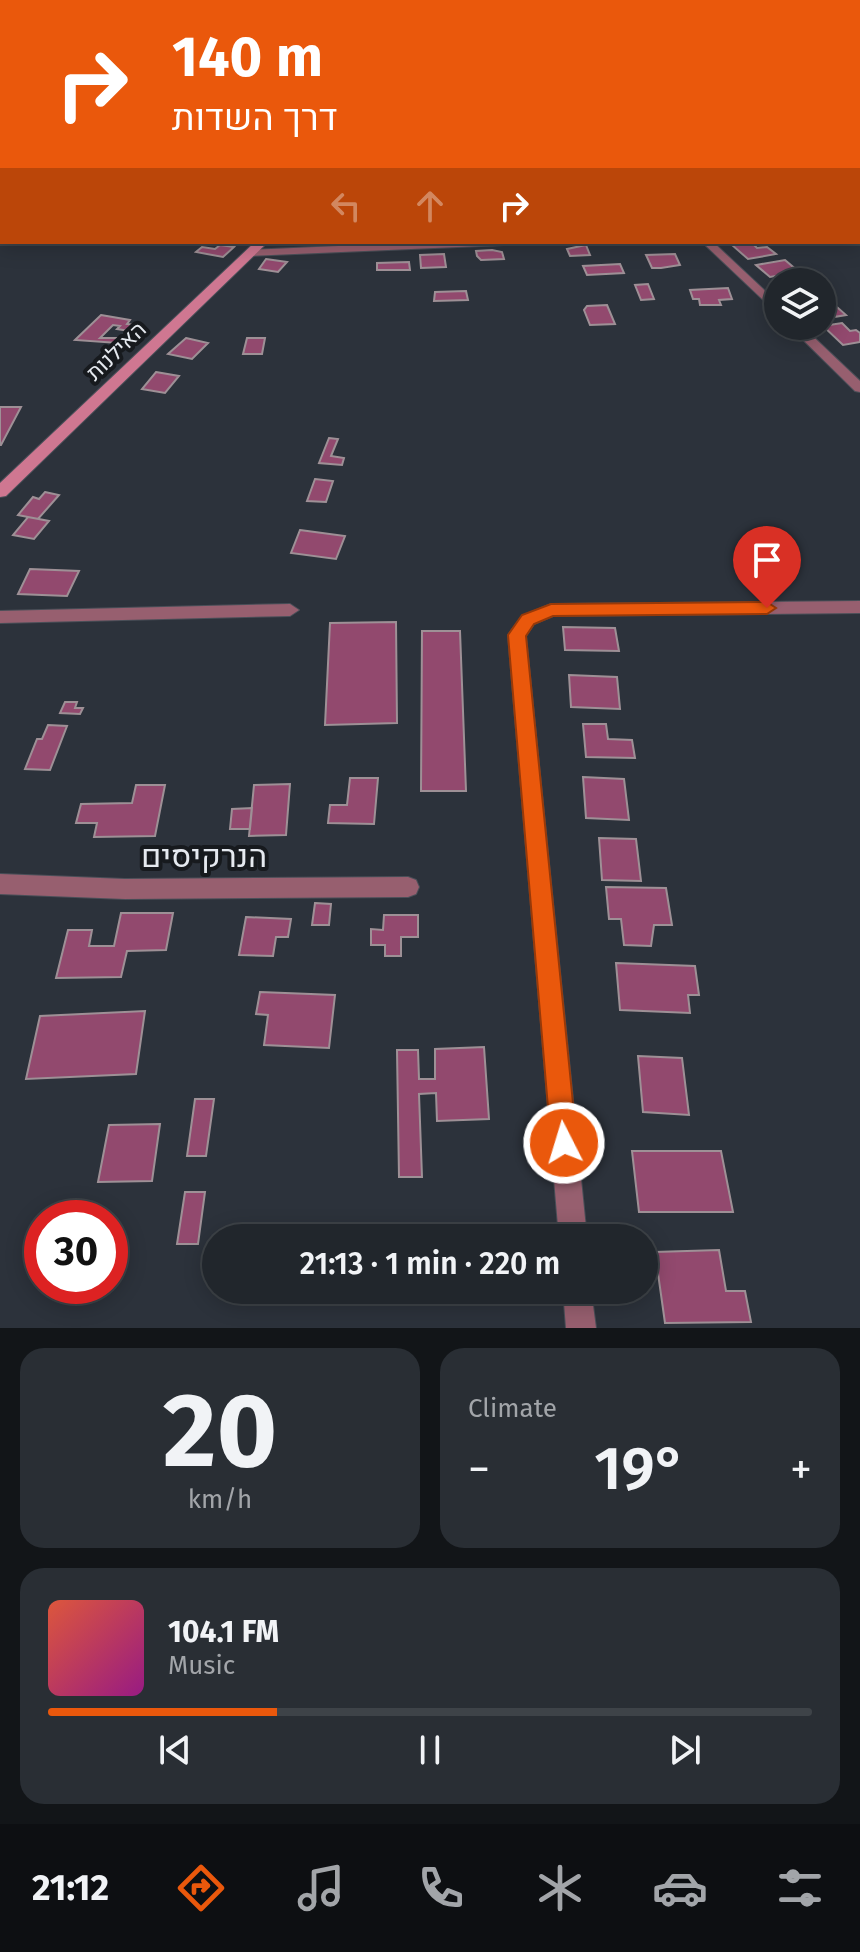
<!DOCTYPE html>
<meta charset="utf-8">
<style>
body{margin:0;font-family:"Fira Sans",Heebo,sans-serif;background:#292e34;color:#f1f3f6;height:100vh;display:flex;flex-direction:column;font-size:30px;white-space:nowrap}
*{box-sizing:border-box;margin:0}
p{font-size:26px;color:#a2a5a9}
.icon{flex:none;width:44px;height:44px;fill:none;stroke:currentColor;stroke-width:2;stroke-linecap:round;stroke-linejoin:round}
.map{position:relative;height:1328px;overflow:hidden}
.drawer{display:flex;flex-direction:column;gap:20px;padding:20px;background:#121518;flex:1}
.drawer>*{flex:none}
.banner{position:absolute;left:0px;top:0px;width:860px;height:244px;box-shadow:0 4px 20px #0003,0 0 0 2px #3e4348;background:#ea580c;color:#fff;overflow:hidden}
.buttons{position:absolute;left:764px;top:268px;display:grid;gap:16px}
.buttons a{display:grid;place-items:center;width:72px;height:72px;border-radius:50%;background:#21262c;box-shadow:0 4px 20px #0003,0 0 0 2px #3e4348;font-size:40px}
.speed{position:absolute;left:24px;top:1200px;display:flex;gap:16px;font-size:40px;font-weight:700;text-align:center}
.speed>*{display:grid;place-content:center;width:104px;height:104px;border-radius:50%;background:#21262c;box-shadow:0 4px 20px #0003,0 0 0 2px #3e4348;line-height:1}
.speed .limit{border:12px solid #d22;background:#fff;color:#111}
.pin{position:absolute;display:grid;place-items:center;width:68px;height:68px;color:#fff;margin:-82px -34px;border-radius:50% 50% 50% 0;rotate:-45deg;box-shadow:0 0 8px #0007}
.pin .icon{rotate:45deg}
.me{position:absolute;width:88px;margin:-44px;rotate:355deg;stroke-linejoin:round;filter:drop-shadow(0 0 6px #0008)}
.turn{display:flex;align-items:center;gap:28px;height:168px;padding:0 40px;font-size:36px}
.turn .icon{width:104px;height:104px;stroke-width:2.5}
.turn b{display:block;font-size:56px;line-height:68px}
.lanes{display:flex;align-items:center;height:76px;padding:0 40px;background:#0003;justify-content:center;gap:40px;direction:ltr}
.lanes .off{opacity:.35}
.big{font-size:60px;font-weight:600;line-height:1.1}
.drawer .card{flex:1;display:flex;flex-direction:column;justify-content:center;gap:12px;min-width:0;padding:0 28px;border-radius:24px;background:#292e34}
.drawer .dial{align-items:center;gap:0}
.dial b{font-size:104px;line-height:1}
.song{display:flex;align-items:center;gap:24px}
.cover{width:96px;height:96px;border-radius:12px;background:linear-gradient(135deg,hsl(10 70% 55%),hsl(310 70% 35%))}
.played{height:8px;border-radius:4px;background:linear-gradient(90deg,#ea580c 30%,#3e4348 30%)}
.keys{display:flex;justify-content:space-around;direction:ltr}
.heat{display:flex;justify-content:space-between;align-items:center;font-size:44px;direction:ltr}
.drawer .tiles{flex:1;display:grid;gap:20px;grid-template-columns:1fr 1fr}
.card:last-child{grid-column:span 2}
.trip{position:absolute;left:202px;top:1224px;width:456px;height:80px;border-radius:40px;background:#21262c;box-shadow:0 4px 20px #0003,0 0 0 2px #3e4348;font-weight:600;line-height:80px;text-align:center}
.menu{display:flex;height:128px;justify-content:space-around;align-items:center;background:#0d0f12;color:#a2a5a9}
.menu .icon{width:56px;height:56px}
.menu .selected{color:#ea580c}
.menu b{font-size:36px;color:#f1f3f6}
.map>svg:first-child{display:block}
.building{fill:#92496e;stroke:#9e9096;stroke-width:2}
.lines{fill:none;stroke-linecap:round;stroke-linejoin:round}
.street-casing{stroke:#4a4f58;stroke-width:2}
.secondary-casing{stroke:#4a4f58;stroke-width:2}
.path{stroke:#868b92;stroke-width:2;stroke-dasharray:2 2;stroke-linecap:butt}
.street{fill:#975f6f;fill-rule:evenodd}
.secondary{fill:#cf7791;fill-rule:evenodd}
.route{fill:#ea580c;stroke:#983908;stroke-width:2}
.labels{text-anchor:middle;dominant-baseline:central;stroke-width:8;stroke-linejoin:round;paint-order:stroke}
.far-street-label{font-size:22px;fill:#e5e9ef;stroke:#171a1e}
.near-street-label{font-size:32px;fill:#e5e9ef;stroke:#171a1e}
</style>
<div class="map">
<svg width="860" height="1328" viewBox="0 0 860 1328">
<rect width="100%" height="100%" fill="#2c323b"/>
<path class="building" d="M751,242L757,248L767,247L776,254L748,259L732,245Z
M220,245L234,247L223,257L196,252L202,247L215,249Z
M586,245L590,255L570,256L567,249Z
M492,250L502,252L504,259L481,260L477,256L476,251Z
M444,254L446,267L421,268L420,255Z
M675,254L680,265L661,268H652L646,255Z
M266,259L287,262L278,272L259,269Z
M785,260L799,272L770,277L756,265Z
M409,262L410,270H377V263Z
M620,264L624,273L587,275L583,266Z
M648,284L654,299L641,300L635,285Z
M728,288L732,299L719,300L721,305H700L699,299H693L690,290Z
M466,291L468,300L434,301L435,292Z
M822,302L830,309L837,307L846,315L822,319Z
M607,305L615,324L590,325L584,310L587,306Z
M101,315L130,320L127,324L135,325L129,331L117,329L120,326L113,325L100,338H123L118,343L75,340Z
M842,323L850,331L856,330L860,333V342L843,345L823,326Z
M186,338L208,343L192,359L168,354Z
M247,338H265L262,354H243Z
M156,372L179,376L165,393L142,389Z
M0,407H21L1,445H0Z
M329,438L338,439L331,456L344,458L342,465L319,463Z
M315,479L333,481L326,502L307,501Z
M45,492L59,495L38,519L18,515L33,497L39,499Z
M28,517L49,521L34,539L13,535Z
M300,530L345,536L336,559L291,553Z
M30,569L79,571L67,596L18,594Z
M396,622L397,723L325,725L330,623Z
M563,627L615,628L619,651L565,650Z
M422,631H460L466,791H421Z
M569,675L617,677L620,709L571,707Z
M65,702H77L75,708H83L80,714L60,713Z
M583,724H606L608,739L632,740L635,758L586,757Z
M48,725L67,726L50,770L25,769L37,739H42Z
M583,777L624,779L629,820L586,818Z
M350,778H378L374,824L328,823L330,805H347Z
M290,784L286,835L249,836L254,785Z
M136,785H165L155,836L94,837L97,823H76L81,804L132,803Z
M252,808L250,829H230L232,809Z
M599,838L636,839L641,881L602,880Z
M606,887L666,888L672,925H654L651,946L624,945L621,919H609Z
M315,903L331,904L329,925H312Z
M121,913H173L166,950L127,951L121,977L56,978L68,930H92L89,946H114Z
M384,915H418V937H401V956H385V945H371V929L383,930Z
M246,917L291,919L288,937H276L273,956L239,955Z
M616,963L695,966L699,995H688L690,1013L620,1010Z
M260,992L335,995L329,1048L264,1045L268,1015L256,1014Z
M145,1011L136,1074L26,1079L40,1016Z
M484,1047L489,1119L437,1121L436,1093L419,1094L422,1177H399L397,1050H418L419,1079H435V1049Z
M638,1056L682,1058L689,1115L643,1112Z
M195,1099H214L206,1156H187Z
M160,1124L152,1181L98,1182L109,1125Z
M632,1151H721L733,1212H639Z
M185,1192H205L198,1244H177Z
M719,1250L726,1291H745L751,1322L665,1323L655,1252Z"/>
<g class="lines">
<g class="street-casing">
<path id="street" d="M447,0H454L455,2H448Z
M0,43H2V50H0Z
M2,151V157L0,158V152Z
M428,242H509L504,245L251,256L245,253L251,250Z
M702,242H713L778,303V314Z
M789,326H802L860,381V392L855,391Z
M860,601V613L553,616L534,624L526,636L587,1238H559L508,635L522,616L551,604Z
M290,604L299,610L290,616L0,623V611Z
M0,874L125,879L408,877L416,880L419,887L416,894L408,897L125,899L0,894Z
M563,1290H591L596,1328H566Z"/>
</g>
<g class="secondary-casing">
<path id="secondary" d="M262,0H270L271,2H263Z
M0,61H2V67H0Z
M255,242H268L6,496L0,497V483Z"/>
</g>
<path class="path" d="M844,0L849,2
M554,2L568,0"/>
<use href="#street" class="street"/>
<use href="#secondary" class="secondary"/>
</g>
<path class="route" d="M767,602L776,608L767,614L553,616L534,624L526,636L577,1143L573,1152L564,1156L555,1152L551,1143L508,635L522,615L551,604Z"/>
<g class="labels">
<g class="far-street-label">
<text transform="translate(116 351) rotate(-44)">האילנות</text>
</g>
<g class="near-street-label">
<text x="204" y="856">הנרקיסים</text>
</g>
</g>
</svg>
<div class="buttons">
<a><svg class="icon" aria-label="layers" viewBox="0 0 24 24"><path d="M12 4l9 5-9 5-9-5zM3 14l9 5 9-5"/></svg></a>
</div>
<div class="speed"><div class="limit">30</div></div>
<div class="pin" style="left:767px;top:608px;background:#d93025"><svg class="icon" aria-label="arrive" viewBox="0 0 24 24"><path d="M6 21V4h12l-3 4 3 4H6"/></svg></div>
<svg class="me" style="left:564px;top:1143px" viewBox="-20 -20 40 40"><circle r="17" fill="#ea580c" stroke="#fff" stroke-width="3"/><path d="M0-11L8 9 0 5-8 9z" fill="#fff"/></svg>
<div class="trip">21:13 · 1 min · 220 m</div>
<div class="banner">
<div class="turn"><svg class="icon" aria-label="right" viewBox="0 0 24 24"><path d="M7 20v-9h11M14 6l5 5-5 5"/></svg><div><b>140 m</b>דרך השדות</div></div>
<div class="lanes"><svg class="icon off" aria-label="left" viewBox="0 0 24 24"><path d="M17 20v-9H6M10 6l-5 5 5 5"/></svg><svg class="icon off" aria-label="ahead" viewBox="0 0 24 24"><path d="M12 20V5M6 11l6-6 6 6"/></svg><svg class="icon" aria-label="right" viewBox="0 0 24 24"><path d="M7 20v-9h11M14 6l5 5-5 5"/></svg></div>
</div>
</div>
<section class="drawer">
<div class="tiles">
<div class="card dial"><b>20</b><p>km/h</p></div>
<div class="card"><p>Climate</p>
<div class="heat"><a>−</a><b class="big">19°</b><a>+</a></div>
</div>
<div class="card">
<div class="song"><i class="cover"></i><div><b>104.1 FM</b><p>Music</p></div></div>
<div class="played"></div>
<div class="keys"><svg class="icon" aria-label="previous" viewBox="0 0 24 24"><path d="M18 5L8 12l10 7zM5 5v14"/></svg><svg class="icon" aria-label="pause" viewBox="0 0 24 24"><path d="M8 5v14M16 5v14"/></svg><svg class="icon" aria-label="next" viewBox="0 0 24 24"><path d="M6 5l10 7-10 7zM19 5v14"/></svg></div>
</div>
</div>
</section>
<nav class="menu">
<b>21:12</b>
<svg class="icon selected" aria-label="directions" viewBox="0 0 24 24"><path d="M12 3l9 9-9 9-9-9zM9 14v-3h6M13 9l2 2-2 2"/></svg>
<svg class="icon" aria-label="music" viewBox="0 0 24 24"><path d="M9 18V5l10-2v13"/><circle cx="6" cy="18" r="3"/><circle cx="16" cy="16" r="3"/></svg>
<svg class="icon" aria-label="phone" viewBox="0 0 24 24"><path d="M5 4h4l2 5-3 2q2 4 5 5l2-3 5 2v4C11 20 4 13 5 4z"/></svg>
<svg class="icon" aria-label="climate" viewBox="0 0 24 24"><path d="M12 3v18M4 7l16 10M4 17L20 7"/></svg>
<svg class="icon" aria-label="car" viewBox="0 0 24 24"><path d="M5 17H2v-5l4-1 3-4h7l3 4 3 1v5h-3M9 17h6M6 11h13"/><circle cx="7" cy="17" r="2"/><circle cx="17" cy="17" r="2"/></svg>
<svg class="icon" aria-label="filters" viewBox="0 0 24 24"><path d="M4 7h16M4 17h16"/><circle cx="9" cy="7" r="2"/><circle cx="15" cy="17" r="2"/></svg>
</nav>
